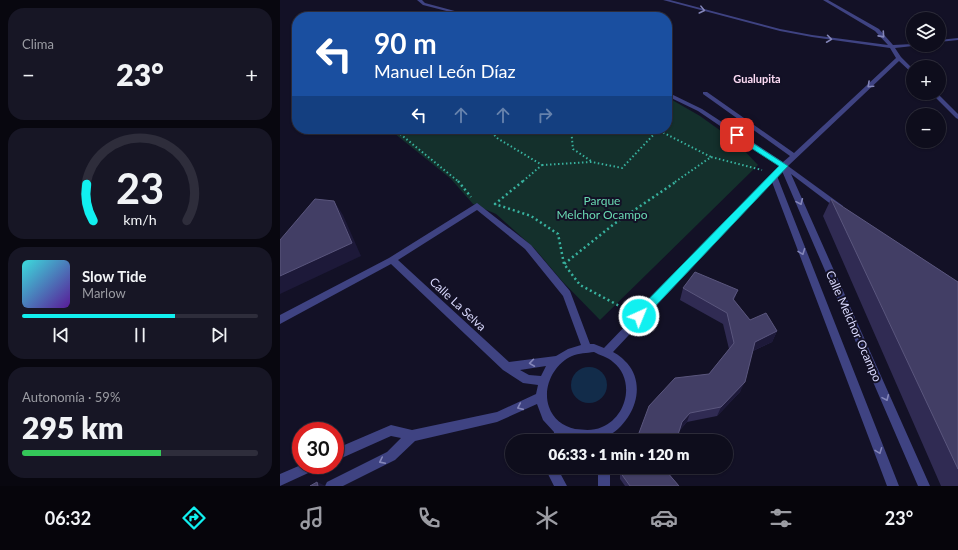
<!DOCTYPE html>
<html lang="es">
<meta charset="utf-8">
<style>
body{margin:0;font-family:Lato,sans-serif;background:#171625;color:#f1f3f6;height:100vh;display:flex;flex-direction:column;font-size:15px;white-space:nowrap}
*{box-sizing:border-box;margin:0}
p{font-size:13px;color:#9b9ca3}
.icon{flex:none;width:22px;height:22px;fill:none;stroke:currentColor;stroke-width:2;stroke-linecap:round;stroke-linejoin:round}
.map{position:relative;flex:1;overflow:hidden}
.drawer{display:flex;flex-direction:column;gap:8px;padding:8px;background:#08070f;width:280px}
.drawer>*{flex:none}
.banner{position:absolute;left:12px;top:12px;width:380px;height:122px;border-radius:16px;box-shadow:0 1px 3px #0004,0 0 0 1px #2e2d3b;background:#1a4fa0;color:#fff;overflow:hidden}
.controls{position:absolute;left:626px;top:12px;display:grid;gap:8px}
.controls a{display:grid;place-items:center;width:40px;height:40px;border-radius:50%;background:#0e0d1c;box-shadow:0 1px 3px #0004,0 0 0 1px #2e2d3b;font-size:20px}
.speed{position:absolute;left:12px;top:422px;display:flex;gap:8px;font-size:20px;font-weight:700;text-align:center}
.speed>*{display:grid;place-content:center;width:52px;height:52px;border-radius:50%;background:#0e0d1c;box-shadow:0 1px 3px #0004,0 0 0 1px #2e2d3b;line-height:1}
.speed .limit{border:6px solid #d22;background:#fff;color:#111}
.pin{position:absolute;display:grid;place-items:center;width:34px;height:34px;color:#fff;margin:-17px;border-radius:8px;box-shadow:0 2px 6px #0006}
.me{position:absolute;width:44px;margin:-22px;rotate:44deg;stroke-linejoin:round;filter:drop-shadow(0 0 3px #0008)}
.turn{display:flex;align-items:center;gap:14px;height:84px;padding:0 16px;font-size:18px}
.turn .icon{width:52px;height:52px;stroke-width:2.5}
.turn b{display:block;font-size:28px;line-height:34px}
.lanes{display:flex;align-items:center;height:38px;padding:0 16px;background:#0003;justify-content:center;gap:20px;direction:ltr}
.lanes .off{opacity:.35}
.big{font-size:30px;font-weight:800;line-height:1.1}
.drawer .widget{flex:1;display:flex;flex-direction:column;justify-content:center;gap:6px;min-width:0;padding:0 14px;border-radius:16px;background:#171625}
.drawer .dial{align-items:center;gap:0}
.dial svg{height:104px;overflow:visible;fill:none;stroke:#2e2d3b;stroke-width:7;stroke-linecap:round;text-anchor:middle}
.dial text{fill:#f1f3f6;stroke:none}
.song{display:flex;align-items:center;gap:12px}
.cover{width:48px;height:48px;border-radius:6px;background:linear-gradient(135deg,hsl(180 70% 55%),hsl(270 70% 35%))}
.played{height:4px;border-radius:2px;background:linear-gradient(90deg,#11f0f0 65%,#2e2d3b 65%)}
.keys{display:flex;justify-content:space-around;direction:ltr}
.heat{display:flex;justify-content:space-between;align-items:center;font-size:22px;direction:ltr}
.charge{height:6px;border-radius:3px;background:linear-gradient(90deg,#34c759 59%,#2e2d3b 0)}
.trip{position:absolute;left:225px;top:434px;width:228px;height:40px;border-radius:20px;background:#0e0d1c;box-shadow:0 1px 3px #0004,0 0 0 1px #2e2d3b;font-weight:800;line-height:40px;text-align:center}
.dock{display:flex;height:64px;justify-content:space-around;align-items:center;background:#06050b;color:#9b9ca3}
.dock .icon{width:28px;height:28px}
.dock .on{color:#11f0f0}
.dock b{font-size:18px;color:#f1f3f6}
main{display:flex;flex:1;min-height:0}
.map>svg:first-child{display:block}
.green{fill:#14302c}
.water{fill:#122c4a}
.lines{fill:none;stroke-linecap:round;stroke-linejoin:round}
.path-far1{stroke:#38b29f;stroke-width:2;stroke-dasharray:1.5 2.5;stroke-linecap:butt}
.path{stroke:#38b29f;stroke-width:2.5;stroke-dasharray:2 3;stroke-linecap:butt}
.minor{fill:#3f4382;fill-rule:evenodd}
.wall{fill:#302b53}
.shaded-wall{fill:#1d1939}
.building{fill:#423e65;stroke:#5a567d}
.oneway{stroke:#8486b9}
.route{fill:#11f0f0;stroke:#0b9c9c}
.labels{text-anchor:middle;dominant-baseline:central;stroke-width:4;stroke-linejoin:round;paint-order:stroke}
.far-neighbourhood-label{font-size:11px;font-weight:bold;fill:#fddbf4;stroke:#131126}
.park-label{font-size:12px;fill:#69d9b2;stroke:#131126}
.street-label{font-size:12px;fill:#d9d9fd;stroke:#131126}
</style>
<main>
<section class="drawer">
<div class="widget"><p>Clima</p>
<div class="heat"><a>−</a><b class="big">23°</b><a>+</a></div>
</div>
<div class="widget dial"><svg viewBox="0 0 100 80">
<path d="M14 69A42 42 0 1 1 86 69"/>
<path d="M14 69A42 42 0 0 1 9 41" stroke="#11f0f0"/>
<text x="50" y="56" font-size="32" font-weight="700">23</text>
<text x="50" y="72" font-size="11">km/h</text>
</svg></div>
<div class="widget">
<div class="song"><i class="cover"></i><div><b>Slow Tide</b><p>Marlow</p></div></div>
<div class="played"></div>
<div class="keys"><svg class="icon" aria-label="previous" viewBox="0 0 24 24"><path d="M18 5L8 12l10 7zM5 5v14"/></svg><svg class="icon" aria-label="pause" viewBox="0 0 24 24"><path d="M8 5v14M16 5v14"/></svg><svg class="icon" aria-label="next" viewBox="0 0 24 24"><path d="M6 5l10 7-10 7zM19 5v14"/></svg></div>
</div>
<div class="widget"><p>Autonomía · 59%</p><b class="big">295 km</b><div class="charge"></div></div>
</section>
<div class="map">
<svg width="678" height="486" viewBox="0 0 678 486">
<rect width="100%" height="100%" fill="#131126"/>
<path class="green" d="M387,97L420,116L455,141L478,165L320,320L282,281L255,249L216,214L193,204L171,179L109,129H387Z"/>
<path class="water" d="M291 385a18 18 0 1 1 36 0a18 18 0 1 1-36 0Z"/>
<g class="lines">
<path class="path-far1" d="M114,129L179,182
M209,129L217,138L262,165L242,182
M291,129L293,149L311,161
M376,129L431,157
M262,165L312,162L342,168L378,130
M395,182L431,157L482,170"/>
<path class="path" d="M178,181L191,197
M243,181L215,204L251,216L278,234L284,264
M347,310L300,285L284,264L334,224L397,181"/>
<path class="minor" d="M137,0H142L145,3L197,17H190L143,5Z
M383,0H390L500,29L532,35L608,45L595,31L543,0H548L599,29L613,45L633,44V45H635L633,46L615,48L621,57L633,69V74L619,61L508,166L563,206L562,208H556L511,174L650,486H638L502,171L497,176L619,486H607L492,182L333,352C339,355 342,358 347,363C367,386 354,420 330,435C317,443 298,442 285,437V441H273L274,432L263,420L257,404L217,422L135,441L115,460L63,486H45L47,482L107,452L121,438L111,436L55,461V449L111,425L132,430L217,412L256,394L258,385L243,383L223,370L111,264L0,324V315L109,258L197,203L251,245L290,291L310,344H314L324,348L499,166L418,111L387,96V92L422,109L503,162L510,156L423,94V92H427L514,153L616,58L610,48L532,37L500,31ZM197,210L245,249L283,296L301,345L288,349L276,356L229,362L118,260ZM314,352C319,355 328,357 333,362C355,379 348,416 322,427C313,431 305,430 295,429C283,426 273,419 269,407C262,387 274,364 292,356C299,353 307,353 314,352ZM266,366L261,376L249,375L240,370Z
M678,38V40L659,42V40Z
M651,93H657L678,114V119L676,118Z
M21,465H39L37,469L0,486V474Z
M269,467H281L280,473L287,486H274L268,474Z
M318,467H330V486H318Z"/>
</g>
<path class="wall" d="M551,199L678,282V486H661L543,216Z
M403,288L458,290L454,300L470,320L497,331L492,342L473,351L460,392L437,416L407,422L400,430L356,441L429,374L449,349L443,324L400,300Z
M340,472H387L399,486H345L340,479Z"/>
<path class="shaded-wall" d="M54,201L63,215L81,256L0,294V276Z
M497,331L492,342L470,352L475,342Z
M465,382L460,392L437,416L441,407Z
M410,413L407,422L400,430L402,422Z
M37,482L46,486H38Z"/>
<path class="building" d="M35,199L54,201L72,243L0,276V240Z
M551,199L678,282V469Z
M415,272L458,290L453,299L470,320L486,313L497,331L475,342L465,382L441,407L410,413L402,422L396,441H356L369,406L395,378L429,374L454,343L447,313L403,288Z
M343,467H388L387,472L399,486H350L340,472Z
M37,482L38,486H30Z"/>
<defs><path id="oneway-chevron" d="M-2-3.5L2.5 0L-2 3.5" fill="none" stroke-width="1.6" stroke-linecap="round" stroke-linejoin="round"/></defs>
<g class="oneway">
<use href="#oneway-chevron" transform="translate(422 10) rotate(14)"/>
<use href="#oneway-chevron" transform="translate(602 35) rotate(48)"/>
<use href="#oneway-chevron" transform="translate(549 39) rotate(8)"/>
<use href="#oneway-chevron" transform="translate(590 85) rotate(137)"/>
<use href="#oneway-chevron" transform="translate(520 202) rotate(66)"/>
<use href="#oneway-chevron" transform="translate(522 252) rotate(69)"/>
<use href="#oneway-chevron" transform="translate(252 363) rotate(172)"/>
<use href="#oneway-chevron" transform="translate(606 398) rotate(66)"/>
<use href="#oneway-chevron" transform="translate(240 407) rotate(156)"/>
<use href="#oneway-chevron" transform="translate(599 451) rotate(69)"/>
<use href="#oneway-chevron" transform="translate(102 461) rotate(154)"/>
</g>
<path class="route" d="M457,133L508,166L363,319L359,321L355,319L354,316L355,313L499,166L454,137V134Z"/>
<g class="labels">
<g class="far-neighbourhood-label">
<text x="477" y="78">Gualupita</text>
</g>
<g class="park-label">
<text x="322" y="200">Parque<tspan x="322" dy="14">Melchor Ocampo</tspan></text>
</g>
<g class="street-label">
<text transform="translate(178 304) rotate(43)">Calle La Selva</text>
<text transform="translate(574 326) rotate(66)">Calle Melchor Ocampo</text>
</g>
</g>
</svg>
<div class="controls">
<a><svg class="icon" aria-label="layers" viewBox="0 0 24 24"><path d="M12 4l9 5-9 5-9-5zM3 14l9 5 9-5"/></svg></a>
<a>+</a>
<a>−</a>
</div>
<div class="speed"><div class="limit">30</div></div>
<div class="pin" style="left:457px;top:135px;background:#d93025"><svg class="icon" aria-label="arrive" viewBox="0 0 24 24"><path d="M6 21V4h12l-3 4 3 4H6"/></svg></div>
<svg class="me" style="left:359px;top:316px" viewBox="-20 -20 40 40"><circle r="17" fill="#11f0f0" stroke="#fff" stroke-width="3"/><path d="M0-11L8 9 0 5-8 9z" fill="#fff"/></svg>
<div class="trip">06:33 · 1 min · 120 m</div>
<div class="banner">
<div class="turn"><svg class="icon" aria-label="left" viewBox="0 0 24 24"><path d="M17 20v-9H6M10 6l-5 5 5 5"/></svg><div><b>90 m</b>Manuel León Díaz</div></div>
<div class="lanes"><svg class="icon" aria-label="left" viewBox="0 0 24 24"><path d="M17 20v-9H6M10 6l-5 5 5 5"/></svg><svg class="icon off" aria-label="ahead" viewBox="0 0 24 24"><path d="M12 20V5M6 11l6-6 6 6"/></svg><svg class="icon off" aria-label="ahead" viewBox="0 0 24 24"><path d="M12 20V5M6 11l6-6 6 6"/></svg><svg class="icon off" aria-label="right" viewBox="0 0 24 24"><path d="M7 20v-9h11M14 6l5 5-5 5"/></svg></div>
</div>
</div>
</main>
<nav class="dock">
<b>06:32</b>
<svg class="icon on" aria-label="directions" viewBox="0 0 24 24"><path d="M12 3l9 9-9 9-9-9zM9 14v-3h6M13 9l2 2-2 2"/></svg>
<svg class="icon" aria-label="music" viewBox="0 0 24 24"><path d="M9 18V5l10-2v13"/><circle cx="6" cy="18" r="3"/><circle cx="16" cy="16" r="3"/></svg>
<svg class="icon" aria-label="phone" viewBox="0 0 24 24"><path d="M5 4h4l2 5-3 2q2 4 5 5l2-3 5 2v4C11 20 4 13 5 4z"/></svg>
<svg class="icon" aria-label="climate" viewBox="0 0 24 24"><path d="M12 3v18M4 7l16 10M4 17L20 7"/></svg>
<svg class="icon" aria-label="car" viewBox="0 0 24 24"><path d="M5 17H2v-5l4-1 3-4h7l3 4 3 1v5h-3M9 17h6M6 11h13"/><circle cx="7" cy="17" r="2"/><circle cx="17" cy="17" r="2"/></svg>
<svg class="icon" aria-label="filters" viewBox="0 0 24 24"><path d="M4 7h16M4 17h16"/><circle cx="9" cy="7" r="2"/><circle cx="15" cy="17" r="2"/></svg>
<b>23°</b>
</nav>
